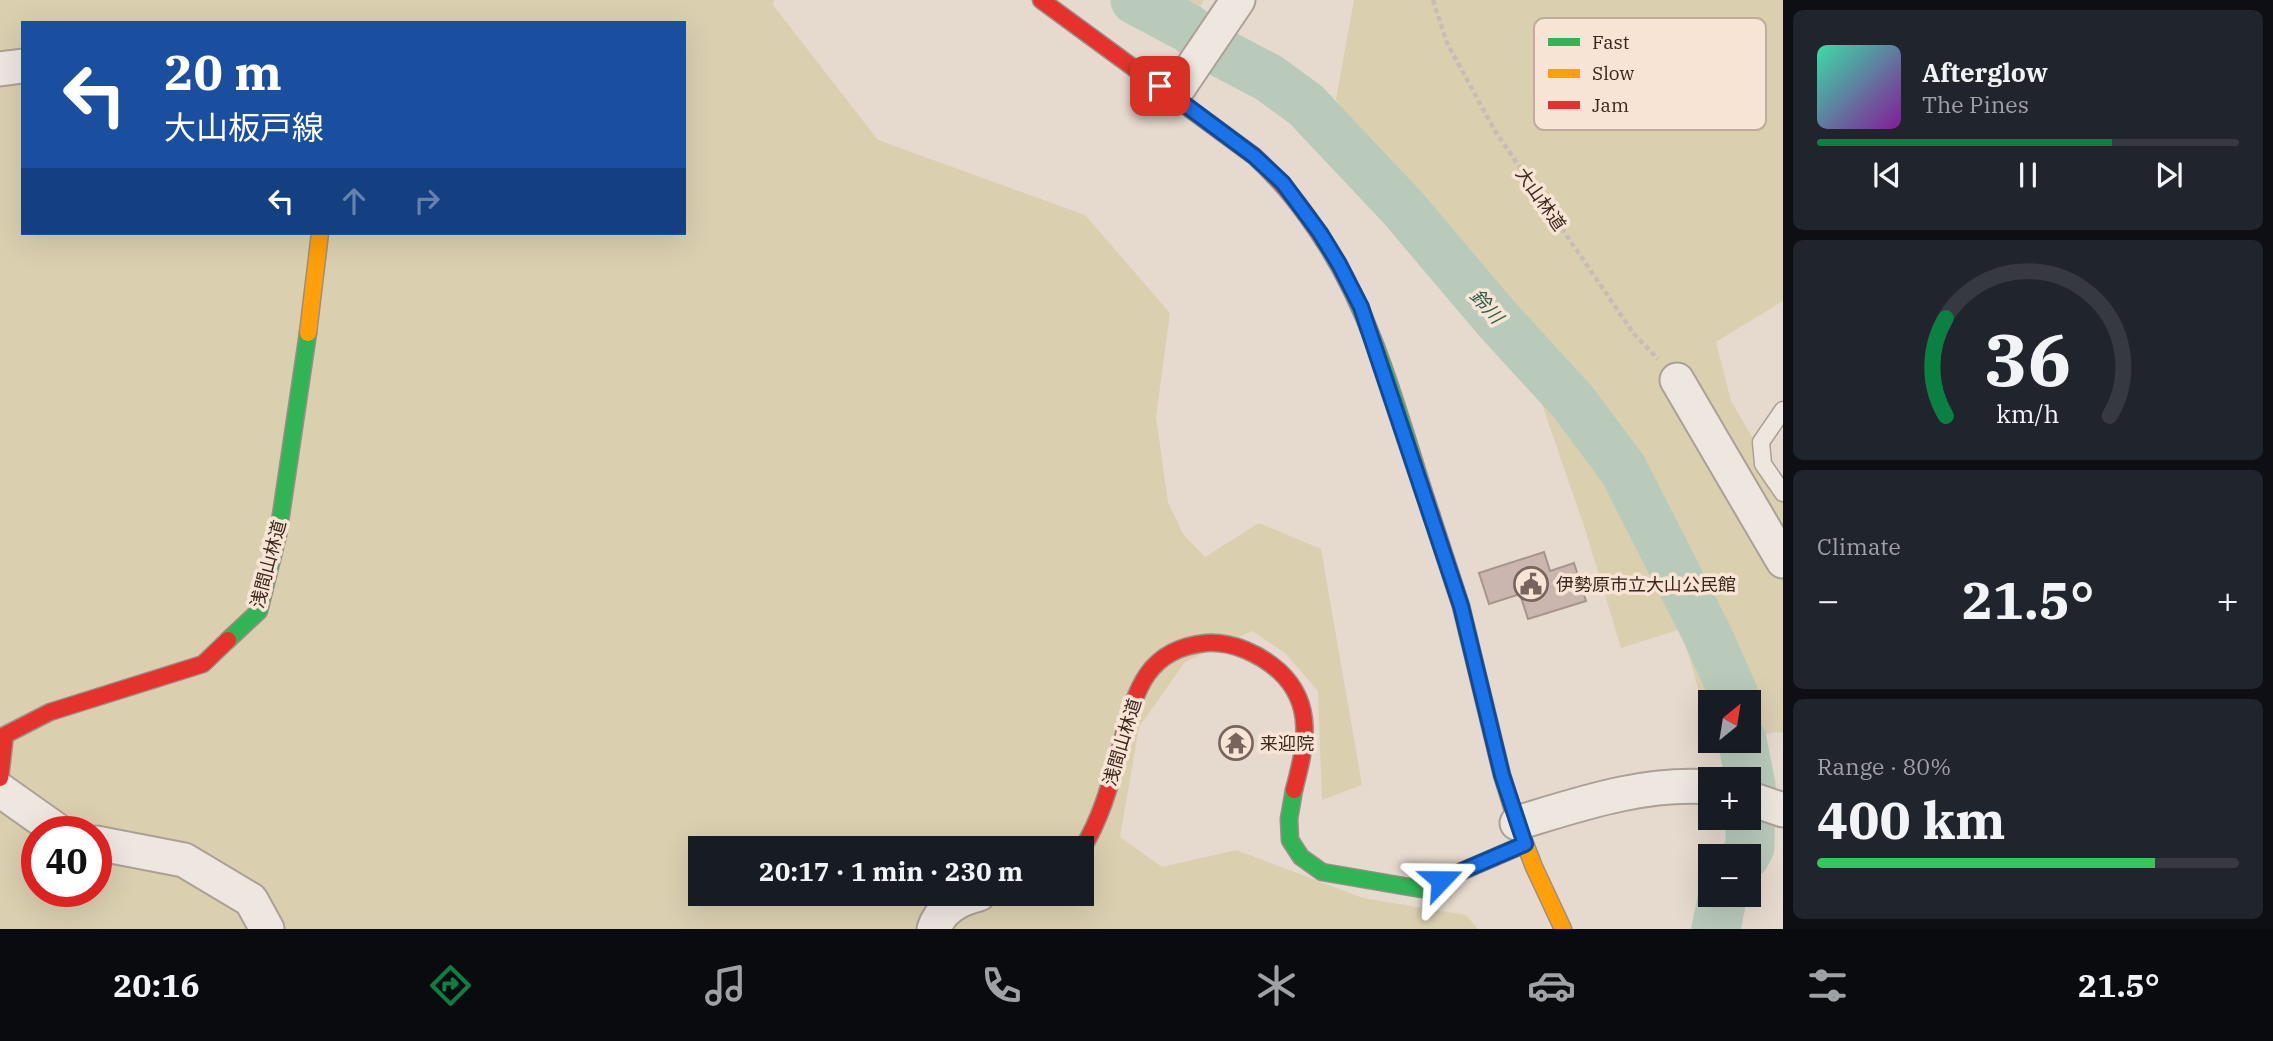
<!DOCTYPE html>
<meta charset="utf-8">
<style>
body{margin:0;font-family:"IBM Plex Serif","Noto Sans JP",serif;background:#20242c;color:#f1f3f6;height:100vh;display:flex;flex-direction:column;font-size:26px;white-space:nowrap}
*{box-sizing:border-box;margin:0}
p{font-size:23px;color:#9ea1a6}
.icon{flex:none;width:38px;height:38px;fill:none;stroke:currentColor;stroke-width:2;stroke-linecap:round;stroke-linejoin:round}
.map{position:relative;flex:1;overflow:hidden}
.details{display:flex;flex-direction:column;gap:10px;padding:10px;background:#0d0f14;width:490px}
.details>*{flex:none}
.hud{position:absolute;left:21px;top:21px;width:665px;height:214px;border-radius:0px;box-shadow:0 7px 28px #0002;background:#1a4fa0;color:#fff;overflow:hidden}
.needle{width:46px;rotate:30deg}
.fabs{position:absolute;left:1698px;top:690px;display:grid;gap:14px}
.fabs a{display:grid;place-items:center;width:63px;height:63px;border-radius:0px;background:#171b24;box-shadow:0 7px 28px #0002;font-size:35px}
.speed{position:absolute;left:21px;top:816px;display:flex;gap:14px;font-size:35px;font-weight:700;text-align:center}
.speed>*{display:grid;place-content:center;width:91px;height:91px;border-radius:50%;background:#171b24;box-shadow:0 7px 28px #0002;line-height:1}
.speed .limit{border:10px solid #d22;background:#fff;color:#111}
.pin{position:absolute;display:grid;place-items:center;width:60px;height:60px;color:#fff;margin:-30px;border-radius:14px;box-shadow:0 4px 10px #0006}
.me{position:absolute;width:77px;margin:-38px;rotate:67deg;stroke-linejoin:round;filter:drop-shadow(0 0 5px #0008)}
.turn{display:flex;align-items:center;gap:24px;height:147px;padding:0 28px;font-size:32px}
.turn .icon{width:91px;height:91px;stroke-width:2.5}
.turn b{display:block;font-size:49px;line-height:60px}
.lanes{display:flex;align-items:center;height:66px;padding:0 28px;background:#0003;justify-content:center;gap:35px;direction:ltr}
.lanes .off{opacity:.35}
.big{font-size:52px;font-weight:700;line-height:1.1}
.details .card{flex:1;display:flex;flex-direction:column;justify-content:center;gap:10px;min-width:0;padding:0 24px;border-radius:10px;background:#20242c}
.details .dial{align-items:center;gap:0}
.dial svg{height:182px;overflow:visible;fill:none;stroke:#363941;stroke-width:7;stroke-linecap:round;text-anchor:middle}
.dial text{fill:#f1f3f6;stroke:none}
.song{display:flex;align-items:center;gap:21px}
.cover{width:84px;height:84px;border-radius:10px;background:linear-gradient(135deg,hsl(160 70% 55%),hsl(290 70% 35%))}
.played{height:7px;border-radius:4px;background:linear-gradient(90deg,#0b8043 70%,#363941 70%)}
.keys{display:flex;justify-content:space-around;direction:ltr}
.heat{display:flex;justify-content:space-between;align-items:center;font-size:38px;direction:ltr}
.charge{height:10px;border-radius:5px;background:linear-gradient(90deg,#34c759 80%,#363941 0)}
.trip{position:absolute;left:688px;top:836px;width:406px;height:70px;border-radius:0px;background:#171b24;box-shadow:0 7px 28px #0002;font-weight:700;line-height:70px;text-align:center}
.menu{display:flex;height:112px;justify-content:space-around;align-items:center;background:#090b0e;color:#9ea1a6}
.menu .icon{width:49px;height:49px}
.menu .on{color:#0b8043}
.menu b{font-size:32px;color:#f1f3f6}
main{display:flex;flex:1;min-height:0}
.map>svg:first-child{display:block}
.green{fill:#dad0b0;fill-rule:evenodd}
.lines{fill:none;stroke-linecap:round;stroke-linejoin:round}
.river{stroke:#b9cabb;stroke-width:49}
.building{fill:#cab6af;stroke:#a7948d;stroke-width:2}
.lane-casing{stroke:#ac9f97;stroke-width:19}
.street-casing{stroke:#ac9f97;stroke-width:37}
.fast-casing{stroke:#9b8e87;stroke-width:19}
.slow-casing{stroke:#9b8e87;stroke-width:19}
.jam-casing{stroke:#9b8e87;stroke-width:19}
.path{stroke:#c7bdb7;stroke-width:4.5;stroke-dasharray:5 3.5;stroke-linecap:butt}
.lane{stroke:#eee7e0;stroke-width:16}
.street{stroke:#eee7e0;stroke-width:33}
.fast{stroke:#30b455;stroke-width:16}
.slow{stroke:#ff9f0a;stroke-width:16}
.jam{stroke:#e5322d;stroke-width:16}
.route-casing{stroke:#114b97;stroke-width:18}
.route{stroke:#1a73e8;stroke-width:12}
.labels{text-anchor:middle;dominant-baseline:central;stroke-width:7;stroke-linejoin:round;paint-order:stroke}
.street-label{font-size:18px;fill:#3c251e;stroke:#f8e4d4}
.poi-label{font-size:18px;fill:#3c251e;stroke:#f8e4d4;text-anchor:start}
.water-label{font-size:19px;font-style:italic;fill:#2c5d4d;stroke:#f8e4d4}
.key{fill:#f8e4d4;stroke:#c0ab9d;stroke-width:2}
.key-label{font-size:19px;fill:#3c251e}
</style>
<main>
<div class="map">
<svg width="1783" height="929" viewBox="0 0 1783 929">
<rect width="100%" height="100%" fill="#e6d9ce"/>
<path class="green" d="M0,0H774L773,5L878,140L1085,215L1170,313L1156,417L1168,502L1183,534L1205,557L1259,523L1321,549L1362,785L1322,800L1318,691L1285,653L1252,631L1185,662L1139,727L1120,837L1162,867L1236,850L1363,898L1466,915L1478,929H0ZM23,23H684V233H23ZM37,831H96V891H37ZM700,849H1082V894H700Z
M1156,0H1204L1190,23Z
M1354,0H1783V301L1716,342L1731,401L1783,490V733L1778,732L1748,737V702H1710V730L1681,629L1621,648L1585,529L1534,381L1441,280L1336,99Z"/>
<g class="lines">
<path class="river" d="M1135,0L1188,28L1216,50L1269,78L1306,105L1403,208L1497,319L1573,402L1623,469L1706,632L1733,692L1735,702
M1742,740L1751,785L1750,847L1745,856
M1716,929L1723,894"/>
</g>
<path class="building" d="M1544,552L1550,571L1574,563L1586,601L1528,619L1520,594L1489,604L1479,573Z"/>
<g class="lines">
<g class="lane-casing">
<path id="lane" d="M1783,410L1761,442L1763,464L1783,493"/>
</g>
<g class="street-casing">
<path id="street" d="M0,69L23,66
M1173,96L1238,0
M1677,380L1783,561
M0,790L58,831
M1748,798L1783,810
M1517,823C1580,804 1643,782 1710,787
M96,843L184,860L251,900L267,929
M934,929C941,908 959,899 979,894"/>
</g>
<g class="fast-casing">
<path id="fast" d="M1324,241C1377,323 1400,422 1431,514
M228,640L259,611L278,535L308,333
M1294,790L1289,819L1290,840L1301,857L1322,872L1421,889L1525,844"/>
</g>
<g class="slow-casing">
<path id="slow" d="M308,333L320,233
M1431,514L1461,606L1502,775L1517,823L1534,867L1563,929"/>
</g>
<g class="jam-casing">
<path id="jam" d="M1041,0L1254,156C1283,183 1302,207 1324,241
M0,778L5,735L50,712L203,664L228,640
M1082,849C1102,817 1111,781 1121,745C1135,694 1144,649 1206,643C1232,641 1260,654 1279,671C1316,705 1305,748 1294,790"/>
</g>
<path class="path" d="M1433,0L1447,43L1495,131L1634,334L1658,359"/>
<use href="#lane" class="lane"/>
<use href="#street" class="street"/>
<use href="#fast" class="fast"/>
<use href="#slow" class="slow"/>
<use href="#jam" class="jam"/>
</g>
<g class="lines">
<g class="route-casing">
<path id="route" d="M1160,86L1254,156L1283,183L1320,233L1339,264L1361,307L1461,606L1502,775L1525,844L1441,880"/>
</g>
<use href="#route" class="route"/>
</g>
<defs>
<g id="civic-ring" transform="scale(1.75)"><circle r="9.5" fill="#f8e4d4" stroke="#78645c" stroke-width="1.5"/><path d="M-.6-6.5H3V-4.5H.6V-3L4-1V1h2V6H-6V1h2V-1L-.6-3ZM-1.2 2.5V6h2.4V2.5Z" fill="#78645c"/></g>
<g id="temple-ring" transform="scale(1.75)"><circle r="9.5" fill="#f8e4d4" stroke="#78645c" stroke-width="1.5"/><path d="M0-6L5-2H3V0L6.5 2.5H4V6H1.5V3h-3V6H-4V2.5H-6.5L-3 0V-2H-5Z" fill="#78645c"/></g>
</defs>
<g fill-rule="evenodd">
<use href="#civic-ring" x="1531" y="584"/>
<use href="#temple-ring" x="1236" y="743"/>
</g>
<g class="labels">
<g class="street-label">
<text transform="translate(1541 199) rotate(55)">大山林道</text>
<text transform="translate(268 564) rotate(-75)">浅間山林道</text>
<text transform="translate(1122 742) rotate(-73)">浅間山林道</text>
</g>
<g class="poi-label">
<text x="1556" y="584">伊勢原市立大山公民館</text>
<text x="1260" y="743">来迎院</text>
</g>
<g class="water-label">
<text transform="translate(1487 306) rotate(48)">鈴川</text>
</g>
</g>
<rect x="1534" y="18" width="232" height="112" rx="10" class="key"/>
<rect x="1548" y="38" width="32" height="8" fill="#30b455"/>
<rect x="1548" y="69" width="32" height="9" fill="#ff9f0a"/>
<rect x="1548" y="101" width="32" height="8" fill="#e5322d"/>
<g class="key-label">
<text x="1592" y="49">Fast</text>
<text x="1592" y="80">Slow</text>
<text x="1592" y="112">Jam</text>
</g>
</svg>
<div class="fabs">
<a><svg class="needle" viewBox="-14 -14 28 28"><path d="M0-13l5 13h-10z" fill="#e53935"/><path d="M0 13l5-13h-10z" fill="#9ea1a6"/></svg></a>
<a>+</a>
<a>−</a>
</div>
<div class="speed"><div class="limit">40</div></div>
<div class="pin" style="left:1160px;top:86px;background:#d93025"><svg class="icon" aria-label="arrive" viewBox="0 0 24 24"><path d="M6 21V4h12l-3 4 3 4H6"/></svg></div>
<svg class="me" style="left:1441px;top:880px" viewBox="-20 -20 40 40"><path d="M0-17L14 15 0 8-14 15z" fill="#1a73e8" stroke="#fff" stroke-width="4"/></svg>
<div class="trip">20:17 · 1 min · 230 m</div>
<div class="hud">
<div class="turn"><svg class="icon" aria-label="left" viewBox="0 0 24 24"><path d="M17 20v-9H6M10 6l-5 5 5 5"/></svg><div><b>20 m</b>大山板戸線</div></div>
<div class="lanes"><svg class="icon" aria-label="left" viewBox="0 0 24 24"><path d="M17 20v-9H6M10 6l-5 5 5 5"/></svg><svg class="icon off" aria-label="ahead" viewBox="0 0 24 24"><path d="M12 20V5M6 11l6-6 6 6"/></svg><svg class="icon off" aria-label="right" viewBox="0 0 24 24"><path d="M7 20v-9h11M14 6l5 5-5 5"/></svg></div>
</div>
</div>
<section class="details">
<div class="card">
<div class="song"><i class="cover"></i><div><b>Afterglow</b><p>The Pines</p></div></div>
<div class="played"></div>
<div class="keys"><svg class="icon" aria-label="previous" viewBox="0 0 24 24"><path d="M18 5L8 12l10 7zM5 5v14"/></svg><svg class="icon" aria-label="pause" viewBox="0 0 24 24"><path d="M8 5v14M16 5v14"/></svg><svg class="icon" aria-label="next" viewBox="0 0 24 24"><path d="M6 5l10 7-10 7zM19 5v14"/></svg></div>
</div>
<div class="card dial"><svg viewBox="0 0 100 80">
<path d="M14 69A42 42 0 1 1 86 69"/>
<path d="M14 69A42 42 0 0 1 14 26" stroke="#0b8043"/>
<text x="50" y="56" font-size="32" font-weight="700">36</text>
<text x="50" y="72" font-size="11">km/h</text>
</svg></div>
<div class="card"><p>Climate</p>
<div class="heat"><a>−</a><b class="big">21.5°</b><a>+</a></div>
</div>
<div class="card"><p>Range · 80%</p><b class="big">400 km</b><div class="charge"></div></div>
</section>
</main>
<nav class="menu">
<b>20:16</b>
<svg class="icon on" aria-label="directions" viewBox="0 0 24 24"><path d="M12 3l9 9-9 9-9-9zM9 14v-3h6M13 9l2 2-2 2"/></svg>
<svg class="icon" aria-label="music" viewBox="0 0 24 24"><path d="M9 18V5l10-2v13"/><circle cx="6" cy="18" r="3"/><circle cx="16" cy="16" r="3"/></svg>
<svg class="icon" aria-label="phone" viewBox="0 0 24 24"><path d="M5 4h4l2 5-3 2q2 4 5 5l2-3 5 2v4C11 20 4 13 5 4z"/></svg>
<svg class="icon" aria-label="climate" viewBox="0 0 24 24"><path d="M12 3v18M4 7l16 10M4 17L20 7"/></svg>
<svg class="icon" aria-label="car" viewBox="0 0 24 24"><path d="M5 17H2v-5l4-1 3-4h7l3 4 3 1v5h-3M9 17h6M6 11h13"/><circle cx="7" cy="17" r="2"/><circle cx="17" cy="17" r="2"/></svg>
<svg class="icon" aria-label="filters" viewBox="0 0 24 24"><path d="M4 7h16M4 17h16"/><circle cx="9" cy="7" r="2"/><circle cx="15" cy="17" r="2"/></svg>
<b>21.5°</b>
</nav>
